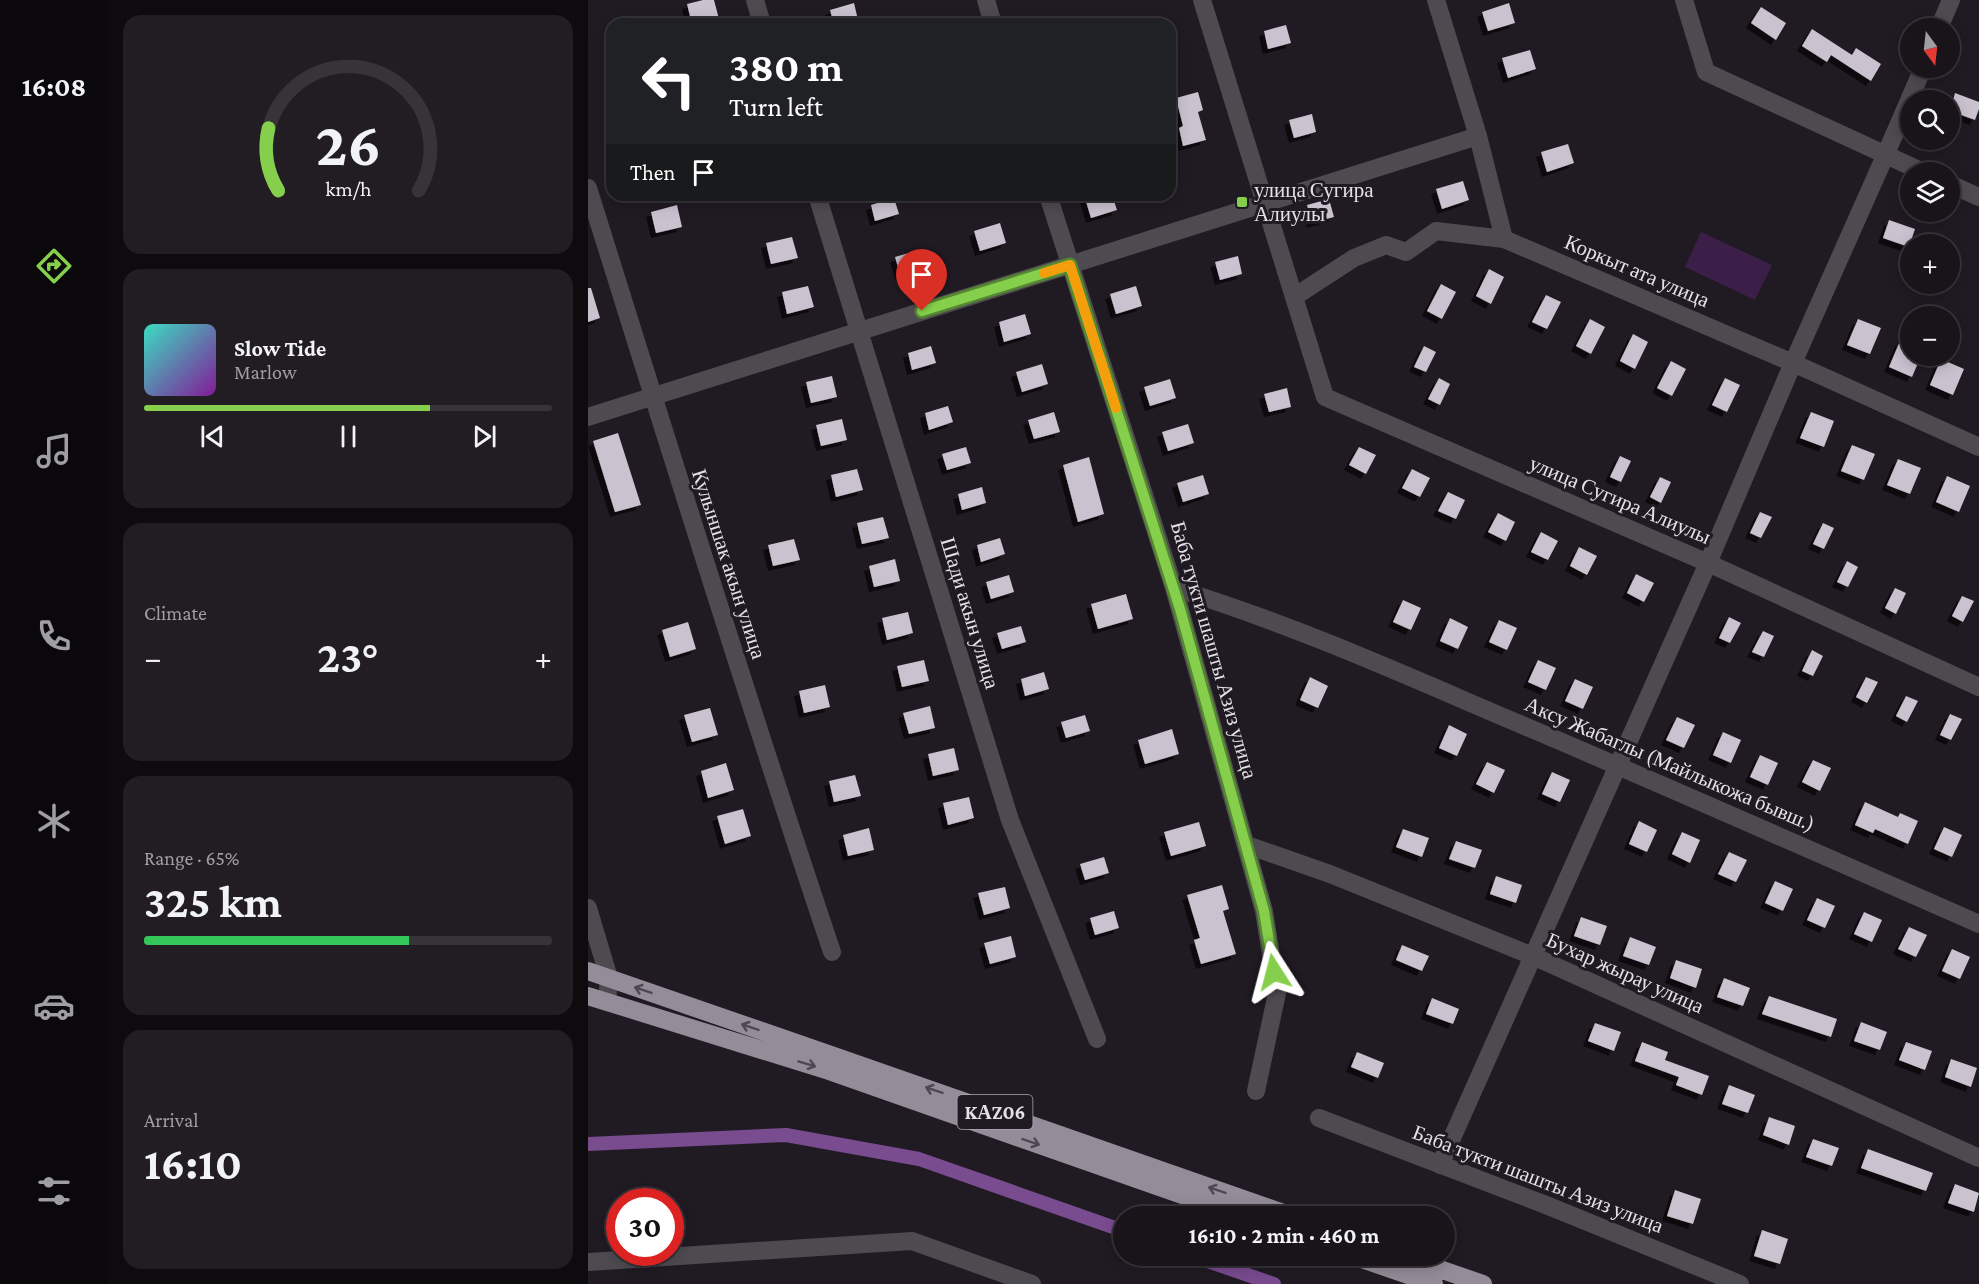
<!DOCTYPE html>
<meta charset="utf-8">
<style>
body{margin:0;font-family:"Crimson Pro",serif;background:#211d23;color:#f1f3f6;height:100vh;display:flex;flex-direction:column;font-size:22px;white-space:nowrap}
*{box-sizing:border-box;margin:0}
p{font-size:20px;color:#9f9ea2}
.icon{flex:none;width:33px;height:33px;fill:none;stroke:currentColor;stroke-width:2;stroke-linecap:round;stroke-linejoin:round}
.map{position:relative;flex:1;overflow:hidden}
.panel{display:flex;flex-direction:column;gap:15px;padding:15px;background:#0d0b0e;width:480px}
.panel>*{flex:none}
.top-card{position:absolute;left:18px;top:18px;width:570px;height:183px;border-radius:18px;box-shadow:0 3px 15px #0003,0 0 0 2px #363339;background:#202124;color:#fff;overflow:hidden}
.needle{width:39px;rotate:165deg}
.fabs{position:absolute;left:1312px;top:18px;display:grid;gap:12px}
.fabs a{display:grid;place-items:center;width:60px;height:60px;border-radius:50%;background:#18141a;box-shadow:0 3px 15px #0003,0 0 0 2px #363339;font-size:30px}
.speed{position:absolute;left:18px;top:1188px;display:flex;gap:12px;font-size:30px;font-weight:700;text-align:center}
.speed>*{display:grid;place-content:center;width:78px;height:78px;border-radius:50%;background:#18141a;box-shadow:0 3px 15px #0003,0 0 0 2px #363339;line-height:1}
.speed .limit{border:9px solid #d22;background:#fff;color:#111}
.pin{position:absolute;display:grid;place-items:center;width:51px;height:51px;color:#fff;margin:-62px -26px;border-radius:50% 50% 50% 0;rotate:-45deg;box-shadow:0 0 6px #0007}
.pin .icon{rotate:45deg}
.me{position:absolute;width:66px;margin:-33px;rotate:351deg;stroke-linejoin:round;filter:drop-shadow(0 0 4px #0008)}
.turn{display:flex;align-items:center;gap:21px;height:126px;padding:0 24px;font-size:27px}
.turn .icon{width:78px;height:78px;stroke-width:2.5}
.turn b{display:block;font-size:42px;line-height:51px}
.then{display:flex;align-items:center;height:57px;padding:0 24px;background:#0003;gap:12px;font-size:22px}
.big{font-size:45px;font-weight:700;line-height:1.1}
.panel .card{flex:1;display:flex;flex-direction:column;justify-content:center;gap:9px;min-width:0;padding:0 21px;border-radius:18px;background:#211d23}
.panel .dial{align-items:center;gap:0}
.dial svg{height:156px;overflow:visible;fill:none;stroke:#363339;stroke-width:7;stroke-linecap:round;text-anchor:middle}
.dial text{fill:#f1f3f6;stroke:none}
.song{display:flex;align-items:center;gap:18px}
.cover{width:72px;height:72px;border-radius:9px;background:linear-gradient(135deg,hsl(170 70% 55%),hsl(290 70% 35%))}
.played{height:6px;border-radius:3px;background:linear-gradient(90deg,#85cf4c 70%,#363339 70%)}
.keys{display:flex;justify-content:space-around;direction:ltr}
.heat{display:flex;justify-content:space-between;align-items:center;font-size:33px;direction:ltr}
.charge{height:9px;border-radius:4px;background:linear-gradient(90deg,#34c759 65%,#363339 0)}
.trip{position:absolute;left:525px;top:1206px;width:342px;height:60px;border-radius:30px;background:#18141a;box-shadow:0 3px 15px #0003,0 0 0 2px #363339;font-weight:700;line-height:60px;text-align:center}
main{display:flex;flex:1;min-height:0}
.tabs{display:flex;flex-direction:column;width:108px;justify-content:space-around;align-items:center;background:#0a080a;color:#9f9ea2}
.tabs .icon{width:42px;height:42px}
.tabs .on{color:#85cf4c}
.tabs b{font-size:27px;color:#f1f3f6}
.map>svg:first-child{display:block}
.green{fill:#3b1f49}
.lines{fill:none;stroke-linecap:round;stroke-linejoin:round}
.canal{stroke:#794b8f;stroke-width:14}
.building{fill:#cac2cf;filter:url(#shadow)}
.minor{stroke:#4e4b50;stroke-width:18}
.highway{stroke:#948c98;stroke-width:18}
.oneway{stroke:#4e4852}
.route-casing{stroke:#568731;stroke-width:15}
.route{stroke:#85cf4c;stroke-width:10}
.slow{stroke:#f59e0b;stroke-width:10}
.poi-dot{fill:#85cf4c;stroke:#201a23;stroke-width:2}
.labels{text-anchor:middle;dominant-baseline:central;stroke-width:6;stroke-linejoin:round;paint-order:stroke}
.shield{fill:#201a23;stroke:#aaa5ac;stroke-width:1.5}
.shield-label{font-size:20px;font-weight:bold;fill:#e5e0e7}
.poi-label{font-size:21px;fill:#e5e0e7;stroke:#201a23;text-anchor:start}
.street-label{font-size:21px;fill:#e5e0e7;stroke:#201a23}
</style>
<main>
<nav class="tabs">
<b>16:08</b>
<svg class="icon on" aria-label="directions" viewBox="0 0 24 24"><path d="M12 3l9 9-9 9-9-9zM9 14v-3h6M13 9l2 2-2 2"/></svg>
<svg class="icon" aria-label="music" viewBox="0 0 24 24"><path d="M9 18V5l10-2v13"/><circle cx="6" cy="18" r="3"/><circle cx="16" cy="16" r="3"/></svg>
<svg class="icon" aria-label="phone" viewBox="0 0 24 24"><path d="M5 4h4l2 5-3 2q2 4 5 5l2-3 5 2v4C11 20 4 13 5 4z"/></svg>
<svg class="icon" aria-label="climate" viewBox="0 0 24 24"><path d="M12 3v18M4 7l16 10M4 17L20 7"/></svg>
<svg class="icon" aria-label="car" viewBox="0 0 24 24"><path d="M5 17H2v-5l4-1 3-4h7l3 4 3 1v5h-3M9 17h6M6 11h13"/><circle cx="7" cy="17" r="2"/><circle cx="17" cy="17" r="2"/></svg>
<svg class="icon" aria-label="filters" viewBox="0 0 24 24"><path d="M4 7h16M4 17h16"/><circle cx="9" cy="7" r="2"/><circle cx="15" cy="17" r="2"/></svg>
</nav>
<section class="panel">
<div class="card dial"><svg viewBox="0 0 100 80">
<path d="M14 69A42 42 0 1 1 86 69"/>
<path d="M14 69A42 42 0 0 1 9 37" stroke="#85cf4c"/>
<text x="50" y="56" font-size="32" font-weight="700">26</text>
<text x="50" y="72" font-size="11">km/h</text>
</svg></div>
<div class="card">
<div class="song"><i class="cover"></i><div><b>Slow Tide</b><p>Marlow</p></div></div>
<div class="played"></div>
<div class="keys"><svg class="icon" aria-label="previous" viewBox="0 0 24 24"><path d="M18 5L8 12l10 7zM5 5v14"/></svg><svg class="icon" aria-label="pause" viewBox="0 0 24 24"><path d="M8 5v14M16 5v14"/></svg><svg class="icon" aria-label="next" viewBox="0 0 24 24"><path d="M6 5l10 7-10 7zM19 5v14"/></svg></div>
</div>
<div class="card"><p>Climate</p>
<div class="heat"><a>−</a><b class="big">23°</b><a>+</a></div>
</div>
<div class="card"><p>Range · 65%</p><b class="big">325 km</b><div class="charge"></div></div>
<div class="card"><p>Arrival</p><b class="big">16:10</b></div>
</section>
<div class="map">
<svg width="1391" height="1284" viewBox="0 0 1391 1284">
<defs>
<filter id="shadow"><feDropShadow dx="-5" dy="5" stdDeviation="0" flood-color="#0009"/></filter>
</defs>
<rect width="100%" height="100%" fill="#201a23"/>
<path class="green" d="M1113,232L1184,265L1167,300L1097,267Z"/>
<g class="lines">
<path class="canal" d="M0,1144L198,1135L331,1159L536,1231
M605,1256L686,1284"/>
</g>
<path class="building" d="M115,0H126L131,19L104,24L99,4Z
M266,3L270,20L255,24H246L242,10Z
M921,3L927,23L900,31L894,12Z
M1173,7L1198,23L1188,40L1163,23Z
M698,25L703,43L680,49L676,31Z
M1224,29L1264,55L1268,48L1293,64L1283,81L1243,55L1239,62L1214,46Z
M942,50L948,69L920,78L914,58Z
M610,92L615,110L610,112L618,140L595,146L591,128L595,126L588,98Z
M1367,93L1391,102V109L1387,120L1362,111Z
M724,114L728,132L706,138L701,120Z
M980,144L986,163L959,172L953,152Z
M875,181L881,200L854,209L848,189Z
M508,195H524L529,210L503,218L497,198Z
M306,198L311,214L287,221L283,205Z
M741,199L746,217L724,223L719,205Z
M89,205L94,227L68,233L63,212Z
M1301,220L1327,229L1321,247L1295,238Z
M412,223L418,243L392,251L386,231Z
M204,237L210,258L183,264L178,243Z
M331,250L336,267L312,274L307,257Z
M650,256L654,274L632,280L627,262Z
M901,269L916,277L903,304L888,296Z
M853,284L868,292L854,319L839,311Z
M220,286L226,307L199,314L194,292Z
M548,286L554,306L528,314L522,294Z
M0,288H3L12,318L0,322Z
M958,295L973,302L959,329L944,322Z
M437,314L443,334L416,342L411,322Z
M1002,319L1017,327L1003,354L988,346Z
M1270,319L1293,328L1282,354L1259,345Z
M1045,334L1060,342L1047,369L1032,361Z
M1312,341L1323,346V356H1333L1324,377L1301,367Z
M343,346L348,363L324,370L320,353Z
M836,346L848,352L838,372L826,367Z
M1353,359L1376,369L1365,395L1342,385Z
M1083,361L1098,369L1084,396L1069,388Z
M454,364L460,384L434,392L428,372Z
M244,376L249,397L223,403L218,382Z
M851,378L862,384L852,405L840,399Z
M1137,378L1152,385L1139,412L1124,405Z
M582,379L588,398L562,406L556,387Z
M699,388L703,407L681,412L676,394Z
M360,406L365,422L341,430L337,413Z
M466,412L472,432L446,439L440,420Z
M1223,412L1246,421L1236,447L1212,438Z
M254,419L259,440L233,446L228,425Z
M600,424L606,443L580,451L574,432Z
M30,433L53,505L27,512L5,441Z
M1264,445L1287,454L1276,480L1253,471Z
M378,447L383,463L359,470L354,454Z
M771,447L788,455L778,474L761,465Z
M1032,456L1043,461L1033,482L1022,477Z
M501,457L516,514L490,522L475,465Z
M1310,459L1333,468L1322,494L1299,485Z
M269,469L275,490L248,497L243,475Z
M824,469L842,478L832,497L814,488Z
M615,475L621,494L595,502L589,483Z
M1359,476L1382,486L1371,512L1348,502Z
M1072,477L1083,482L1073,503L1062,497Z
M394,487L398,503L374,510L370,494Z
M860,492L877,500L868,519L850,511Z
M1172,512L1184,517L1173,538L1162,533Z
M910,513L927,522L918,541L900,532Z
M295,517L301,538L274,544L269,523Z
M1235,523L1246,528L1236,549L1225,544Z
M953,532L970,541L960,560L943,552Z
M412,538L417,554L393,562L389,545Z
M206,539L212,560L185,566L180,545Z
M991,547L1009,556L999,575L982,566Z
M307,559L312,581L286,587L281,566Z
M1259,561L1270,567L1260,587L1249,582Z
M1048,574L1066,583L1056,602L1039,593Z
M421,575L426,592L403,599L398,582Z
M1307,588L1318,593L1308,614L1297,608Z
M538,594L545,619L510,629L503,604Z
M1374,596L1386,601L1375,622L1364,616Z
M815,600L833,608L823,630L805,622Z
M320,612L325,633L299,640L294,618Z
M1141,617L1153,623L1142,643L1131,638Z
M862,618L880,627L870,649L852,641Z
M911,620L929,628L919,650L901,642Z
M100,622L108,649L82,657L74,630Z
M433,626L438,642L414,649L409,633Z
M1175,631L1186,636L1176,657L1164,652Z
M1224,650L1235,656L1225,676L1214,671Z
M336,660L341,681L314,687L309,666Z
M950,660L968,668L958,690L940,682Z
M456,672L461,689L437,696L433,679Z
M722,677L740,686L730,708L712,700Z
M1278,677L1290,682L1279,703L1268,697Z
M987,679L1005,687L995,709L977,701Z
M237,685L242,707L216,713L211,691Z
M1318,696L1330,701L1319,722L1308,716Z
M342,706L347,728L321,734L315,713Z
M122,708L130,735L104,742L96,715Z
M1362,714L1374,719L1363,740L1352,735Z
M497,715L502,731L478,738L473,722Z
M1089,717L1107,725L1096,748L1078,740Z
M861,725L879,734L869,756L851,748Z
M584,729L591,754L557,764L550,740Z
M1135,732L1153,740L1143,763L1125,755Z
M366,748L371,770L345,776L340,754Z
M1172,755L1190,763L1180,785L1162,777Z
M1225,760L1243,768L1232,791L1214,782Z
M899,762L917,770L906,793L888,784Z
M138,763L146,790L120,798L113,771Z
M964,772L982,780L972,802L954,794Z
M267,775L273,796L246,802L241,781Z
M381,797L386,818L360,825L355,803Z
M1277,802L1310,817L1312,813L1330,821L1320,844L1287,829L1285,833L1267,825Z
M155,809L163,836L137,844L129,816Z
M1051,821L1069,830L1059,852L1041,844Z
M611,822L618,846L583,856L576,832Z
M1356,827L1374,835L1364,857L1346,849Z
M281,828L286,850L260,856L255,835Z
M815,829L841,838L834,857L808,847Z
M1094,832L1112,840L1102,863L1084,854Z
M868,841L894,850L887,868L861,859Z
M1141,852L1159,860L1148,882L1130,874Z
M516,857L521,873L497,880L492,864Z
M908,876L934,885L928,903L902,894Z
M1187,881L1205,889L1195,911L1177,903Z
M634,885L641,909L635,911L648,954L613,964L606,940L612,938L599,895Z
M417,887L422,908L396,915L390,893Z
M1229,898L1247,906L1237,928L1219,920Z
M526,911L531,928L507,935L502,918Z
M1276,912L1294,920L1284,942L1266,934Z
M993,917L1019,926L1012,945L986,936Z
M1321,927L1339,935L1328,957L1310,949Z
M423,936L428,957L402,964L396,943Z
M1042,937L1068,947L1061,965L1035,956Z
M814,945L841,956L834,971L808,960Z
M1364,949L1382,957L1372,979L1354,971Z
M1088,960L1114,969L1108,988L1082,978Z
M1136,978L1162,988L1155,1006L1129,997Z
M1181,996L1249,1019L1243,1037L1174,1014Z
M844,998L871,1009L865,1024L838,1014Z
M1273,1022L1299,1032L1292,1050L1266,1041Z
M1007,1023L1033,1032L1026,1051L1000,1041Z
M1054,1042L1080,1052L1077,1060L1121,1076L1114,1095L1088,1085L1091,1077L1047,1061Z
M1318,1042L1344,1051L1337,1070L1311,1060Z
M769,1052L796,1063L790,1078L763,1067Z
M1363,1059L1389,1068L1383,1087L1357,1077Z
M1141,1085L1167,1095L1160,1113L1134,1104Z
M1181,1117L1207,1126L1201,1145L1175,1135Z
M1225,1139L1251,1148L1244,1166L1218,1157Z
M1280,1149L1345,1173L1338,1191L1273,1168Z
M1367,1184L1391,1193L1386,1212L1360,1203Z
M1087,1190L1113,1199L1105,1224L1079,1216Z
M1174,1230L1200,1239L1192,1264L1166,1256Z"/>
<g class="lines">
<path class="minor" d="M167,0L174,24
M398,0L405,24
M614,0L737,397L1120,563L1391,687
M848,0L890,136L916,239L1205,363L1391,447
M1096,0L1118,72L1335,172
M1351,28L1363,0
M1362,184L1391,197
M0,188C80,443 159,699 244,952
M229,195L422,820L509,1039
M460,195L586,588L676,911L689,993L668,1091
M706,297L766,258L798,245L818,252L848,231L916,239
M0,417L890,136
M586,588C701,623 810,672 920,719C1078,786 1234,855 1391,924
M659,845L742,874L945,956L1391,1158
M0,908L21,978L19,1002
M731,1118L958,1205L1152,1284
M852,1165L1120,563L1205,363L1297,156L1335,68
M0,1262L324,1241L444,1284"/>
<path class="highway" d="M0,971L246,1056L704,1216
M0,996L241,1071L654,1216
M765,1256L846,1284
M814,1256L895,1284"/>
</g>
<defs><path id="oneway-shaft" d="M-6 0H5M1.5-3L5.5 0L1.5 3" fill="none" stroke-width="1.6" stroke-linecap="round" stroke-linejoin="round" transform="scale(1.5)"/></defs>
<g class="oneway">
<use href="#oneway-shaft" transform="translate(55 990) rotate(-161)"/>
<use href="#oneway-shaft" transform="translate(162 1027) rotate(-161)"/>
<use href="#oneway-shaft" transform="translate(219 1064) rotate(17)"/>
<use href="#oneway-shaft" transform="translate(346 1090) rotate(-161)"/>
<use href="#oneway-shaft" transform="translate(443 1142) rotate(19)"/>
<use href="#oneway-shaft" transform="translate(629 1190) rotate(-161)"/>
</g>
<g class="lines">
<g class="route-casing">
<path id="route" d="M334,311L482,265L592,609L676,911L686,972"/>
</g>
<use href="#route" class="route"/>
<path class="slow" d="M456,273L482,265L528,408"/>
</g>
<rect class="poi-dot" x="648" y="196" width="12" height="12" rx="3"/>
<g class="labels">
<rect class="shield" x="369.5" y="1095" width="75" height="34" rx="4.5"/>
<g class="shield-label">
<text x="407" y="1112">KАZ06</text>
</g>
<g class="poi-label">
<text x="666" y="190">улица Сугира<tspan x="666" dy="24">Алиулы</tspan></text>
</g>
<g class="street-label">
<text transform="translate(1049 271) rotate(23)">Коркыт ата улица</text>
<text transform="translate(1032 500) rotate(23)">улица Сугира Алиулы</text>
<text transform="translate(141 564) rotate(72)">Кулыншак акын улица</text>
<text transform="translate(382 613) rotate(73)">Шади акын улица</text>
<text transform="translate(626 650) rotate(74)">Баба тукти шашты Азиз улица</text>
<text transform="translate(1082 764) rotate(23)">Аксу Жабаглы (Майлыкожа бывш.)</text>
<text transform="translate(1037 973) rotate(24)">Бухар жырау улица</text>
<text transform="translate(950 1179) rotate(21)">Баба тукти шашты Азиз улица</text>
</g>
</g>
</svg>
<div class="fabs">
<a><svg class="needle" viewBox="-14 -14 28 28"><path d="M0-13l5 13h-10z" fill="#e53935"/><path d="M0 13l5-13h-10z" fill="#9f9ea2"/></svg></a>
<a><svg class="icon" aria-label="search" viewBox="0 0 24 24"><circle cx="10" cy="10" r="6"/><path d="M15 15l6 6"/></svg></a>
<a><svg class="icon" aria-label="layers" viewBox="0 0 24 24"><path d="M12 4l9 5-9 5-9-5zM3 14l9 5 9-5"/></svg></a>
<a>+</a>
<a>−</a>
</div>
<div class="speed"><div class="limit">30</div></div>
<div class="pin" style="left:334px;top:311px;background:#d93025"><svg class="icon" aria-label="arrive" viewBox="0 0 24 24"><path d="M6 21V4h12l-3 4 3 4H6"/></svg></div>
<svg class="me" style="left:686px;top:972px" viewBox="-20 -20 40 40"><path d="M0-17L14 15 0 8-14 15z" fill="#85cf4c" stroke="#fff" stroke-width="4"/></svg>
<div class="trip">16:10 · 2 min · 460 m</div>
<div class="top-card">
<div class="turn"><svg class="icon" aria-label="left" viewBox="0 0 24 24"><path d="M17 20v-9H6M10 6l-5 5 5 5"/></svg><div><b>380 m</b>Turn left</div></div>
<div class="then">Then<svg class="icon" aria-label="arrive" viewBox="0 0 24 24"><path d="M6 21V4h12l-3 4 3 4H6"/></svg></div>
</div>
</div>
</main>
